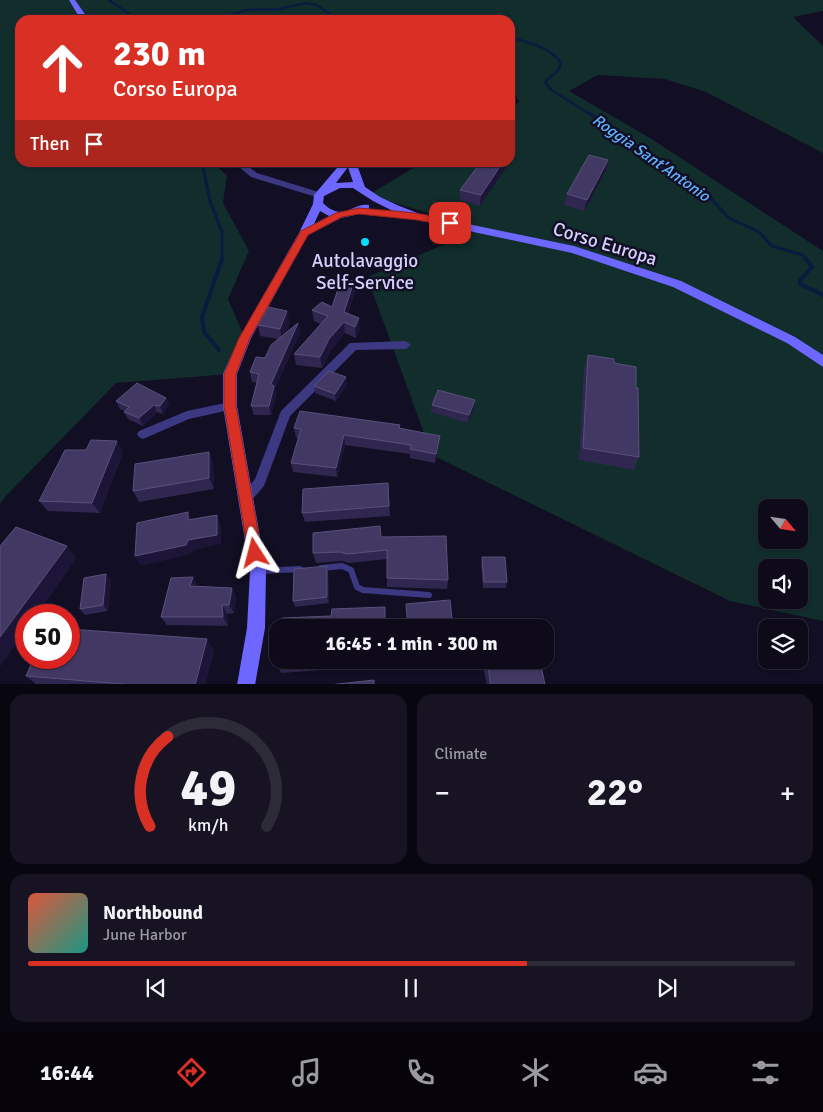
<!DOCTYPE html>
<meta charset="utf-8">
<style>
body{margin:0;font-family:Signika,sans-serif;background:#171323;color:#f1f3f6;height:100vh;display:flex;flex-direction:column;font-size:19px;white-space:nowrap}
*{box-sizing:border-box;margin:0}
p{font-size:16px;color:#9b9aa2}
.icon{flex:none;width:28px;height:28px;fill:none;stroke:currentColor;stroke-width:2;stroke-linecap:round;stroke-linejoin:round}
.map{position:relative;height:684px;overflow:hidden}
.panel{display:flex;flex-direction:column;gap:10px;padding:10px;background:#08060e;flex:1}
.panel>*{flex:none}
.hud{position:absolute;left:15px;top:15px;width:500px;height:152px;border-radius:15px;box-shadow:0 1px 4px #0004,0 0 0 1px #2e2b39;background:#d93025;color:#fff;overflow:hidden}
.needle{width:32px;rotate:119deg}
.controls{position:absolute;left:758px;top:499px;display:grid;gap:10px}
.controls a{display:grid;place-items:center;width:50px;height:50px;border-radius:10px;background:#0e0a1a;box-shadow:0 1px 4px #0004,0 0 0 1px #2e2b39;font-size:25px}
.speed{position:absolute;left:15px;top:604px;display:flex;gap:10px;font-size:25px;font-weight:700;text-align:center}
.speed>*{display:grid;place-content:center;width:65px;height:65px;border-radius:50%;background:#0e0a1a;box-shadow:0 1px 4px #0004,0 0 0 1px #2e2b39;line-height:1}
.speed .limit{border:8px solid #d22;background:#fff;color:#111}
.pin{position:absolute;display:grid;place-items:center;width:42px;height:42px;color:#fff;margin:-21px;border-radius:10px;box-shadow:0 2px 8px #0006}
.me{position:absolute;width:55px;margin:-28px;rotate:351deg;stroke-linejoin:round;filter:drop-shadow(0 0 4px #0008)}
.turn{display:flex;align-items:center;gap:18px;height:105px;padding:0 15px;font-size:22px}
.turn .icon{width:65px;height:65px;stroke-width:2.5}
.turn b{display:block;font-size:35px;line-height:42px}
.then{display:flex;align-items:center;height:48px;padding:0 15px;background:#0003;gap:10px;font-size:19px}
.big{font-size:38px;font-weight:800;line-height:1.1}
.panel .widget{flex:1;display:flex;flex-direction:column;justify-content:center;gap:8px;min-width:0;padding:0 18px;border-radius:15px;background:#171323}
.panel .dial{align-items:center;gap:0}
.dial svg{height:130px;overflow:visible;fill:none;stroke:#2e2b39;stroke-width:7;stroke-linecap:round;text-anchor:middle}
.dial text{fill:#f1f3f6;stroke:none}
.song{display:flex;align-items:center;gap:15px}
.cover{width:60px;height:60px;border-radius:8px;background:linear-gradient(135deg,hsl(10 70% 55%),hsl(170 70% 35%))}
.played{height:5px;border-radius:2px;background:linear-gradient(90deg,#d93025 65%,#2e2b39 65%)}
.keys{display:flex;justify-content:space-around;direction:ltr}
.heat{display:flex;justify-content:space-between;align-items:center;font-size:28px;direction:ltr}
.panel .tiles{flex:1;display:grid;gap:10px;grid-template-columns:1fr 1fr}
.widget:last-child{grid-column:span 2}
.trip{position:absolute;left:269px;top:619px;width:285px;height:50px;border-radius:15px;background:#0e0a1a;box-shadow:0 1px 4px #0004,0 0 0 1px #2e2b39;font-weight:800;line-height:50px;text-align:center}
.dock{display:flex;height:80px;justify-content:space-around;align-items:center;background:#06040a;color:#9b9aa2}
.dock .icon{width:35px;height:35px}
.dock .current{color:#d93025}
.dock b{font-size:22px;color:#f1f3f6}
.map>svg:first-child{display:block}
.green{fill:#112d2c;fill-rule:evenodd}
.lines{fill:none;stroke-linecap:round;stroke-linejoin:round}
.stream-far2{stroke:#091c40;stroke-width:2.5}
.stream-far1{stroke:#091c40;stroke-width:3}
.stream{stroke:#091c40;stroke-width:4}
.service{stroke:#3c3882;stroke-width:6}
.minor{fill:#3c3882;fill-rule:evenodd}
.secondary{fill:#6d67ff;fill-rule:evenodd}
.wall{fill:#302751}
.shaded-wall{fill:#1c1537}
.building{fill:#413964;stroke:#59517c}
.route{fill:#d93025;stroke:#8d1f18}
.poi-dot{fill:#00defb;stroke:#120e23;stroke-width:2}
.labels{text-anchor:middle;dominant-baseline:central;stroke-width:5;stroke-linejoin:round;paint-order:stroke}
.far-water-label{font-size:16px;font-style:italic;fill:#5eb2ff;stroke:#120e23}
.street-label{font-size:19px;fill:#d6d0ff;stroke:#120e23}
.poi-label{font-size:19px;fill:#d6d0ff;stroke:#120e23}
</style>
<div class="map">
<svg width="823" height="685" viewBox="0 0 823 685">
<rect width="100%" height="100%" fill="#120e23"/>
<path class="green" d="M0,0H823V11L793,17L823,46V153L706,92L665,79L598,75L569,91L650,138L823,251V621L730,601L432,455L367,277L481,229L368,195L422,163L510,162V108L519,102L510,83V20H20V162L214,163L227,176L223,203L249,251L228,299L245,338L230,374L116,383L6,496L0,504ZM766,508H799V540H766ZM766,568H799V600H766Z"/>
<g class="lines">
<path class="stream-far2" d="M109,0L138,20
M181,20L224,17L246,10L279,9L306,3L317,5L333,16H356L372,20
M510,37C529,43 549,46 561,63L559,69L545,82L550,89L591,115"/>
<path class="stream-far1" d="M589,113L707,194L729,218L759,232L772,246L803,255L807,261
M202,162L210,201L222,232V261"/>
<path class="stream" d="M806,259L812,267L800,280V284L823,295
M219,350L204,332L202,317L222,259"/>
<path class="service" d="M321,568L342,566L351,570L357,587L363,590L429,595
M261,571L300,569"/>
<path class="minor" d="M233,162H242L257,173L322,193L323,195L322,197H316L251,177Z
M406,341L411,345L406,349L356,350L290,416L264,486L250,502L246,503L242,502L240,498L255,479L281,411L350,343Z
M230,402L234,403L235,406L234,409L189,419L143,439L139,437L137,434L139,431L187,411Z"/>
<path class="secondary" d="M69,0H75L89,20H81Z
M342,162H356L365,187L380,197L397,205L420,214L574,246L681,281L795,337L823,355V367L787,343L673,287L572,253L417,220L359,214L341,218L308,235L251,338L237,374V406L266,571L265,628L255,685H237L247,628L250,571L223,406V374L239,338L299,233L313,204L314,195ZM348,167L353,182L336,183ZM340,188H353L373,201L395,212L369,209V205C353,202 343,223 323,203L324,196ZM320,211L329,216L314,224Z"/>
</g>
<path class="wall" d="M608,160L606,171L584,211L564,205L567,194Z
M290,162H332L331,167L291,168Z
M481,162H509L480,206L460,200V190Z
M354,281L355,292L348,314L360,329L356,338L345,333L331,350L322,368L296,365L294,354L321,324L314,321L312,310L332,307Z
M290,323L285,333L298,323L300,333L275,389L276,395L271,415H254L251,406L257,382H252L250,372L265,358L278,339L260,336L258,325Z
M588,355L614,363L636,388L639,457L634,470L579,460L584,368Z
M347,385L336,401L315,393L314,386Z
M166,398L169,405L163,414L157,412L143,426L128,419L124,412L125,411L120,409L116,401Z
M432,405L474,407L468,423L431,412Z
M294,428L400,429L439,445L435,463L410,458V454L345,445L337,477L293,472L291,463L298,438L296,437Z
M123,452L100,513L48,511L39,501Z
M209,452L213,462L214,489L139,502L133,491Z
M388,483L390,516L305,522L302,513Z
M381,537L448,580L447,589L387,587V559L349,563L342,561L316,563L313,553Z
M482,557L507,582L506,588H483L481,564Z
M328,572L329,603L295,607L293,601Z
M111,580L108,611L85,615L80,609Z
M198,586L232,588L236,597L234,613L227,614L228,626L167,625L161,617Z
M214,650L205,685H37L26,676Z
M278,660H385V662L321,664V670L281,673L278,666Z
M487,661L545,685H487L484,671Z"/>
<path class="shaded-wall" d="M608,160L606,171L584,211L587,200Z
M503,162L509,163L480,206L481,195Z
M354,281L355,292L345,323L344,312Z
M287,311L290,323L282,340L280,329Z
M359,318L360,329L356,338L355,327Z
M344,322L345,333L331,350L322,368L320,357L329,339Z
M298,323L300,333L275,389L276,395L271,415L269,406L271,384Z
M346,377L347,385L336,401L335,394Z
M166,398L169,405L163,414L160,406Z
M475,400L474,407L468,423L469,415Z
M154,405L157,412L143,426L139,418Z
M344,435L345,445L337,477L336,468Z
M440,436L439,445L435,463L436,454Z
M117,441L123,452L100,513L92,503Z
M209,452L213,462L214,489L209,478Z
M188,512L193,522L188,520Z
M217,515L221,525V544L194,550L191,554L141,566L135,556L188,540Z
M67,546L77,558L37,615H26V630L0,667V637Z
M327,566L328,572L329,603L327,597Z
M106,574L111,580L108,611L103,605Z
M193,577L198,586L195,595L190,586Z
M232,588L236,597L234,613L229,605Z
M222,605L227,614L228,626L223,617Z
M207,639L214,650L205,685H195Z
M318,660H320L321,664V670L318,662Z"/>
<path class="building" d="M589,155L608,160L587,200L567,194Z
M481,162H503L481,195L460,190Z
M341,280L354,281L344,312L359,318L355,327L344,322L329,339L320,357L294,354L328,316L312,310L322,302L332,307Z
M268,307L287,311L280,329L258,325Z
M298,323L271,384L274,386L269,406H251L259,374L250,372L256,357L265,358L271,345Z
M588,355L614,359V363L636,367V388H638L639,457L583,448Z
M329,371L346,377L335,394L314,386Z
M137,383L166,398L160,406L154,405L139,418L124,412L129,407L116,401Z
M438,390L475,400L469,415L432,405Z
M300,411L400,425L399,428L440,436L436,454L410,449L411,445L344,435L336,468L291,463L301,429L294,428Z
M91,440L117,441L92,503L39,501L65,450H86Z
M209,452V478L133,491L135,464Z
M388,483L389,506L302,513L303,489Z
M188,512V520L217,515V535L188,540L186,545L135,556L137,523Z
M380,526L381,537L446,536L448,580L387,578V550L347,554L340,552L313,553V533Z
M16,527L67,546L0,637V546Z
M482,557H505L507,582H484Z
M327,566V597L293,601L294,569Z
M106,574L103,605L80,609L84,578Z
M193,577L190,586L232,588L229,605H222L223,617H161L171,578Z
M450,600L453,628H408L406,604Z
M385,607V628H282V618L331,616L332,609Z
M69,629L207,639L195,685H134L26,676L34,658H69Z
M278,660H318V662L278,666Z
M496,660H540L545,685H491L487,661Z
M374,680V685H329Z"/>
<path class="route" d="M359,208C378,210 442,213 454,223L450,226L417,220L359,214L342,217L308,235L250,338L236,374V406L262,553L260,558L255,560L250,558L248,553L224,406V374L239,338L301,231L336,213Z"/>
<circle class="poi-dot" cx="365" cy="242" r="5"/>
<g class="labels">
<g class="far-water-label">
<text transform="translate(651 158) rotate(35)">Roggia Sant'Antonio</text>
</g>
<g class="street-label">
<text transform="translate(605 244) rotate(17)">Corso Europa</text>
</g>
<g class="poi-label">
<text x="365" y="261">Autolavaggio<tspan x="365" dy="22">Self-Service</tspan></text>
</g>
</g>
</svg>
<div class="controls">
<a><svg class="needle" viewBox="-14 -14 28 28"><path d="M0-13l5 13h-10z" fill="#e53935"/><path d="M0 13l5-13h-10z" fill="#9b9aa2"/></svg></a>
<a><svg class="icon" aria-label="sound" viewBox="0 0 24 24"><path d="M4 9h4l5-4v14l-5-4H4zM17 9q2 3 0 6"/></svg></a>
<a><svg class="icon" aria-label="layers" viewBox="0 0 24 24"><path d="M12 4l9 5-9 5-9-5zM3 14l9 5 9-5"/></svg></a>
</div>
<div class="speed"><div class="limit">50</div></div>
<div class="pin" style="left:450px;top:223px;background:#d93025"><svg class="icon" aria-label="arrive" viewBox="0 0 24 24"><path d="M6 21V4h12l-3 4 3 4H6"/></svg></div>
<svg class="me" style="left:255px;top:553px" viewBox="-20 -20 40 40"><path d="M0-17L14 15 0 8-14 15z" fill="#d93025" stroke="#fff" stroke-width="4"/></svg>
<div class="trip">16:45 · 1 min · 300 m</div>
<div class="hud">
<div class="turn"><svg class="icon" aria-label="ahead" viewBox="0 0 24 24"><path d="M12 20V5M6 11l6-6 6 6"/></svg><div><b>230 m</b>Corso Europa</div></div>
<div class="then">Then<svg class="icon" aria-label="arrive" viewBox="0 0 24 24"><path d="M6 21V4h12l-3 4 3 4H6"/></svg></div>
</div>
</div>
<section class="panel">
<div class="tiles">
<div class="widget dial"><svg viewBox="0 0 100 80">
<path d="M14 69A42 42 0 1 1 86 69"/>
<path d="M14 69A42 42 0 0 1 25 14" stroke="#d93025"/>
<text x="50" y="56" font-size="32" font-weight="700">49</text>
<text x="50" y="72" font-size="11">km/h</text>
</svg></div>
<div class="widget"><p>Climate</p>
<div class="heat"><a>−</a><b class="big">22°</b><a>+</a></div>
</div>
<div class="widget">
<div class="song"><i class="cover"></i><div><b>Northbound</b><p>June Harbor</p></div></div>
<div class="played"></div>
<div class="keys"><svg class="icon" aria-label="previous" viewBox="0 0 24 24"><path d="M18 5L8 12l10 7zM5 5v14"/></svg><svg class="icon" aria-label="pause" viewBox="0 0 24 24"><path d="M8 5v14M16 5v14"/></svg><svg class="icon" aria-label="next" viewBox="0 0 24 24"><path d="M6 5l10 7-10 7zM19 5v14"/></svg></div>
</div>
</div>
</section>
<nav class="dock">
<b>16:44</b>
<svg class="icon current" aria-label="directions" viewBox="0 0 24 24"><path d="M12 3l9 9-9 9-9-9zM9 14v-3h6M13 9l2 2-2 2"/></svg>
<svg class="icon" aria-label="music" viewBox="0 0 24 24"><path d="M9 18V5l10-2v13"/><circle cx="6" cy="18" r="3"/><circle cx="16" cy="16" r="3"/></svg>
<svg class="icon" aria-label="phone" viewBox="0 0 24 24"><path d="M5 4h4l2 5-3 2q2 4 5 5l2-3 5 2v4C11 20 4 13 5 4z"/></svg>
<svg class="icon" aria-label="climate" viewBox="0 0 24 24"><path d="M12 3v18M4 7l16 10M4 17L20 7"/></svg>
<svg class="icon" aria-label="car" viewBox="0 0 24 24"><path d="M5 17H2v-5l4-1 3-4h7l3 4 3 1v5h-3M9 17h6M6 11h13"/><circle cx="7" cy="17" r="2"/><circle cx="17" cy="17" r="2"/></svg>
<svg class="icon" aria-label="filters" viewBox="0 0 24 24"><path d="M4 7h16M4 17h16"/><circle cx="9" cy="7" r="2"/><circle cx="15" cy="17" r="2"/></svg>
</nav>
